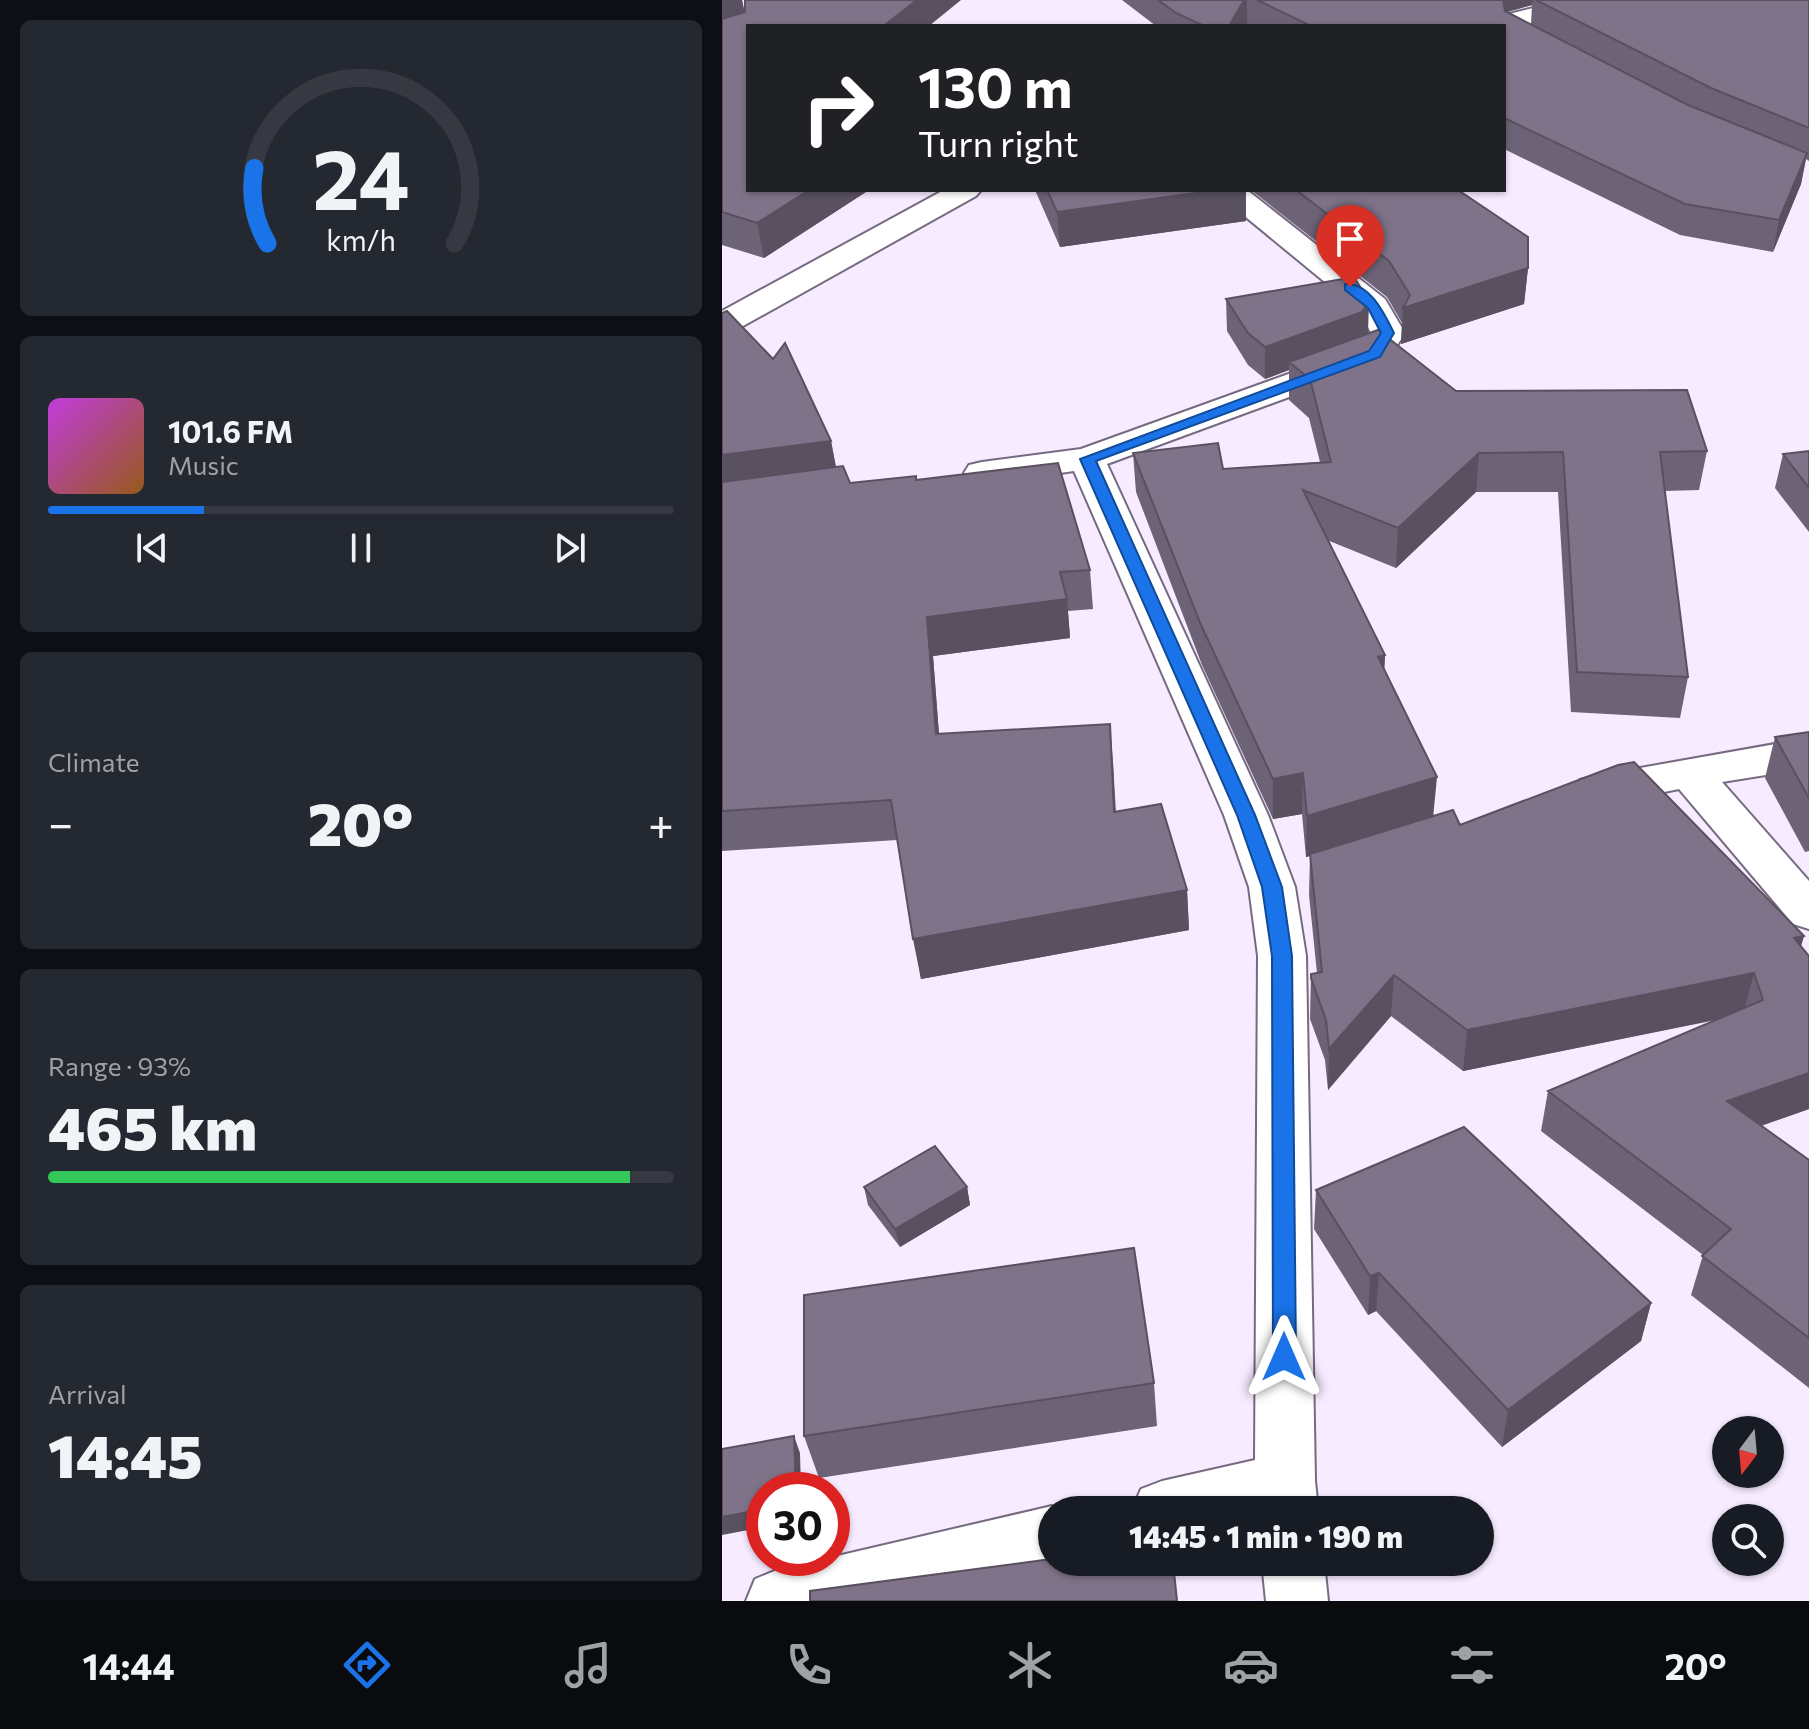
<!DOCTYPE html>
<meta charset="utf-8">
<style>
body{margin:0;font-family:Commissioner,sans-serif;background:#242831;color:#f1f3f6;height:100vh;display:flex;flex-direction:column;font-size:30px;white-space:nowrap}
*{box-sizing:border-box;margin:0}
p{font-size:26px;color:#9ea1a6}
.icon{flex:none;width:44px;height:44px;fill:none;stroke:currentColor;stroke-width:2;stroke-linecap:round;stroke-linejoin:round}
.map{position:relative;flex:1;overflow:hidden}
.details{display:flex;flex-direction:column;gap:20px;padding:20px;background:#0d0f14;width:722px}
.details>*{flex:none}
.guide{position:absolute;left:24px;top:24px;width:760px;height:168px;border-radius:0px;box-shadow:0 2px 6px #0004;background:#202124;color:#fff;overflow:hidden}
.needle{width:52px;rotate:196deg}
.buttons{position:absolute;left:990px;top:1416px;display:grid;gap:16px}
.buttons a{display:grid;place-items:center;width:72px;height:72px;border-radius:50%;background:#171b24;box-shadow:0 2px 6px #0004;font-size:40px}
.speed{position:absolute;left:24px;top:1472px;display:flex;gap:16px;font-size:40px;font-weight:700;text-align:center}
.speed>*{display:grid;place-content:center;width:104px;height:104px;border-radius:50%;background:#171b24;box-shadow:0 2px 6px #0004;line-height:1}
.speed .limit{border:12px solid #d22;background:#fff;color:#111}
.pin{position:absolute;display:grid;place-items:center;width:68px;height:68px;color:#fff;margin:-82px -34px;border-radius:50% 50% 50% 0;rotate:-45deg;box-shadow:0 0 8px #0007}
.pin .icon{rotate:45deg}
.me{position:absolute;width:88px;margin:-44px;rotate:0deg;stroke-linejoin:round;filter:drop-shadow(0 0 6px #0008)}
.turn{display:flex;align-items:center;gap:28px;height:168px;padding:0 40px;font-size:36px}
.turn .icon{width:104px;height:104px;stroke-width:2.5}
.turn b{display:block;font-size:56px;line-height:68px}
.big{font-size:60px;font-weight:800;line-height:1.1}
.details .card{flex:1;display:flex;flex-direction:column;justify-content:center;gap:12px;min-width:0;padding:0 28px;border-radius:12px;background:#242831}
.details .dial{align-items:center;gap:0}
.dial svg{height:208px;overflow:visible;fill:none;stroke:#363941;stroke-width:7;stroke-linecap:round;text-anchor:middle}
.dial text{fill:#f1f3f6;stroke:none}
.song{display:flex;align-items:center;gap:24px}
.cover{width:96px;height:96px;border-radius:12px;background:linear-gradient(135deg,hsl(290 70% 55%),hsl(30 70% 35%))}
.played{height:8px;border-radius:4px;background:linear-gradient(90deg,#1a73e8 25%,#363941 25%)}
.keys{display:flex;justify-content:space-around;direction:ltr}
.heat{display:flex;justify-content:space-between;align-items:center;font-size:44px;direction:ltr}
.charge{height:12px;border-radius:6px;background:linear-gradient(90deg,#34c759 93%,#363941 0)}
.trip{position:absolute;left:316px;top:1496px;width:456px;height:80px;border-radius:40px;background:#171b24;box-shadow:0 2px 6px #0004;font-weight:800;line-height:80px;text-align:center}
.tab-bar{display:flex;height:128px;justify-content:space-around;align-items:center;background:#090b0e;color:#9ea1a6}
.tab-bar .icon{width:56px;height:56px}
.tab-bar .current{color:#1a73e8}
.tab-bar b{font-size:36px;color:#f1f3f6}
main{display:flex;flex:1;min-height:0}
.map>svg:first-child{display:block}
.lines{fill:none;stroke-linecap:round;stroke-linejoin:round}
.minor-casing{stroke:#766a80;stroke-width:4}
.minor{fill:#fff;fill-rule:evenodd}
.wall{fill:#6d6376;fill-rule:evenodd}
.shaded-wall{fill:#595060}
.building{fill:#7f7389;stroke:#595060;stroke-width:2}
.route{fill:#1a73e8;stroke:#114b97;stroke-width:2}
</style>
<main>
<section class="details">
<div class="card dial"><svg viewBox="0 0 100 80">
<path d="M14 69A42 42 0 1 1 86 69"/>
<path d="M14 69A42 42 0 0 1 9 40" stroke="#1a73e8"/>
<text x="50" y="56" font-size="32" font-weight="700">24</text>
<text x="50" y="72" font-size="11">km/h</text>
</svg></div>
<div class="card">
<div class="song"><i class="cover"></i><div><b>101.6 FM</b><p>Music</p></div></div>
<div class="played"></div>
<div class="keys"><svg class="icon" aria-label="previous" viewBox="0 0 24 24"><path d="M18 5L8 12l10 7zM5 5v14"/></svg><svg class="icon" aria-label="pause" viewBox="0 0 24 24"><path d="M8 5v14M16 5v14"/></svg><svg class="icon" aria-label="next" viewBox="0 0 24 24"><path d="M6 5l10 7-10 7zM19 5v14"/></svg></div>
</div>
<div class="card"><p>Climate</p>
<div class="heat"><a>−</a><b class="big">20°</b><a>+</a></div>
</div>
<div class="card"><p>Range · 93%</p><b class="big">465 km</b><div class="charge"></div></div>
<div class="card"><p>Arrival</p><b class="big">14:45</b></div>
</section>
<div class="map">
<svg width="1087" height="1601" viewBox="0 0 1087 1601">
<rect width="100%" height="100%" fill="#f6ebff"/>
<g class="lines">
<g class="minor-casing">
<path id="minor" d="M843,0H887L883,5L782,30V26L763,24L767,19Z
M222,190H259L254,196L12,331L0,334V311Z
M491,190H525L663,299L683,333L665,361L385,464L546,815L573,887L584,956L593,1481L596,1510H410L419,1489L440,1481L533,1460L536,956L527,887L502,815L352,471L260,484L247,481L242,473L247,465L260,462L359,449L641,347L649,333L638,311Z
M1087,738V768L1000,782L1087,881V929L1071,924L957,789L873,806L858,802L851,791L858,780L873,776Z
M330,1506L339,1510H330V1562H339L330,1566L184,1601H24L33,1579L55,1570Z
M540,1562H602L606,1601H544Z"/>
</g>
<use href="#minor" class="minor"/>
</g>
<path class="wall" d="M0,0H20L26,26V190H147L42,258L0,245Z
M400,0H1087V161L1084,159L1079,184L1051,252L958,235L782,149V26H530L525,24L524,26H434ZM810,5L809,24L785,12L793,10Z
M313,190H524V221L338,247Z
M529,190H736L806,268L802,304L679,344L680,323L665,297Z
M504,299L646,333L645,334L734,391L985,451L977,490L943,491L966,677L958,718L849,712L836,492H754L674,568L605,540L663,655L662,670L712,816L1082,936L1079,946L1087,1109L1039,1126L1087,1160V1388L969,1295L981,1255L819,1131L826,1091L994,1020L741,1071L669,1016L606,1090L603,1060L588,1019L589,974L595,973L587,895L588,856L584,857L580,814L551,819L480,665L414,492L411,453L501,469L598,462L587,418L567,400V370L543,379L526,365L505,331Z
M0,313L109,441L114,467L128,483L194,480L368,570L371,609L346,611L348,638L211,656L217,734L391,763L394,812L465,890L467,930L199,979L175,840L0,851V867Z
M1087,451V532L1053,488L1061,454Z
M1087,732V851L1083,852L1043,778L1053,737Z
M142,1187H245L248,1205L178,1247L146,1205Z
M594,1190L929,1303L919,1341L780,1447L654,1311L646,1315L592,1229Z
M432,1383L435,1426L97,1478L82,1436Z"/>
<path class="shaded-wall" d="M0,0H20L24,22L0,31Z
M195,0H239L207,26H165L164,24Z
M522,0H525V24L524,26H507Z
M763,0H811L810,5L765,17Z
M1085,153L1079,184L1051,252L1057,220Z
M87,190H147L42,258L35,223Z
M496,190H524V221L338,247L335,212Z
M806,268L802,304L679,344L681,308Z
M647,301L646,333L639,345L567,362V370L543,379V347Z
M109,441L116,479L0,494V455Z
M757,453L754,492L674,568L676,528Z
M345,599L348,638L211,656L220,774L214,734L205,617Z
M663,655L661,696L656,657Z
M388,724L391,763L395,852L392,812Z
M581,773L580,814L551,819V779Z
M715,777L711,818L584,857L585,816Z
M465,890L467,930L199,979L191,939Z
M1082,936L1070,976L1072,938Z
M1032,973L1021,1014L741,1071L745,1030Z
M672,975L669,1016L606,1090L607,1049Z
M1087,1073V1109L994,1141L1005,1101Z
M245,1187L248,1205L178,1247L173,1229Z
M657,1273L654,1311L646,1315L648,1276Z
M929,1303L919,1341L780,1447L786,1410Z
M72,1436L78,1453L79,1490H74Z
M42,1509V1527L0,1535V1517Z"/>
<path class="building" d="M23,0H195L164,24L173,26H26V190H87L35,223L0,212V19L23,12Z
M436,0H522L507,26H482L454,13Z
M535,0H781L783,11L966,105L1085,153L1057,220L963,204L782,118V26H589Z
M814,0H1087V128L989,88Z
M325,190H496L335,212Z
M574,190H736L806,237V268L681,308L688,295L667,261Z
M632,277L647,301L640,312L543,347L526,333L504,299Z
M5,311L51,359L63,343L109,441L0,455V313Z
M656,330L734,391L965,390L985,451L938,452L966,677L855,672L841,452L757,453L676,528L581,490L663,655L656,657L715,777L585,816L581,773L551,779L479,625L411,453L496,443L501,469L609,462L588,379L567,362Z
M1087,451V488L1061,454Z
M336,463L368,570L338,572L345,599L205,617L214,734L388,724L392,812L439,804L465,890L191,939L169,800L0,811V482L121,466L128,483L194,476V480Z
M1087,732V798L1053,737Z
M912,762L1082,936L1072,938L1087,956V1073L1005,1101L1087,1160V1338L980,1256L1009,1229L826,1091L1041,1000L1032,973L745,1030L672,975L607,1049L604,1020L589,978V974L600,972L588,854L731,810L738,825L896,765Z
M742,1127L929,1303L786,1410L657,1273L648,1276L594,1190Z
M213,1146L245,1187L173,1229L142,1187Z
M412,1248L432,1383L82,1436V1295Z
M72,1436L74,1490H42V1509L0,1517V1449Z
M330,1559V1562H451L455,1601H88V1591Z"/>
<path class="route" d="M623,284C648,282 663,315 672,333L658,357L374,461L533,815L560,887L570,956L574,1357L571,1365L562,1368L554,1365L551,1357L550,956L540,887L515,815L358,459L647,351L659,333L646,308L623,290Z"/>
</svg>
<div class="buttons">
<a><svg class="needle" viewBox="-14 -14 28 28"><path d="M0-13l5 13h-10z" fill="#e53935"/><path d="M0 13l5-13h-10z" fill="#9ea1a6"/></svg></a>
<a><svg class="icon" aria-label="search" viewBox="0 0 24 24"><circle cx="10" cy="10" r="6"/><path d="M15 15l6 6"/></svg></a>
</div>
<div class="speed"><div class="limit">30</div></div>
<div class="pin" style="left:628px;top:287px;background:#d93025"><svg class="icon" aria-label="arrive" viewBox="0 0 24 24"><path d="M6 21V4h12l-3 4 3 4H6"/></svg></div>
<svg class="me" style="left:562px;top:1357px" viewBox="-20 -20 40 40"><path d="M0-17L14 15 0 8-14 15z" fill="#1a73e8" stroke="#fff" stroke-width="4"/></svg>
<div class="trip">14:45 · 1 min · 190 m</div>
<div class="guide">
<div class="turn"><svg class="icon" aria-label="right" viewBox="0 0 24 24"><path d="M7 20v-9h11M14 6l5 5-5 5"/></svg><div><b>130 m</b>Turn right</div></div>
</div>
</div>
</main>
<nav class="tab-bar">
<b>14:44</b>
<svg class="icon current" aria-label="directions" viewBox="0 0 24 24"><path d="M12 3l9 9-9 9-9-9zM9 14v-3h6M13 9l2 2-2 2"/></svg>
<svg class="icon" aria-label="music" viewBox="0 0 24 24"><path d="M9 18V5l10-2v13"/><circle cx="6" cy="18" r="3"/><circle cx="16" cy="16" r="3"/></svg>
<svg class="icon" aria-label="phone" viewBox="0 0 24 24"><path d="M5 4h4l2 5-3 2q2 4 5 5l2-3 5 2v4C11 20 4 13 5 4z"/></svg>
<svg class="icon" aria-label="climate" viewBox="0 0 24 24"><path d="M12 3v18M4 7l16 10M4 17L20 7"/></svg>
<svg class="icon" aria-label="car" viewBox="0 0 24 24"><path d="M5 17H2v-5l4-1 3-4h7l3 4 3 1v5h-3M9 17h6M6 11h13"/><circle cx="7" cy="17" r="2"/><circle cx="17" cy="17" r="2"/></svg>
<svg class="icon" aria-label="filters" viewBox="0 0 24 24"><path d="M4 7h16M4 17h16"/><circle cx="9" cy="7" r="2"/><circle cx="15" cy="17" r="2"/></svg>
<b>20°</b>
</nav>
